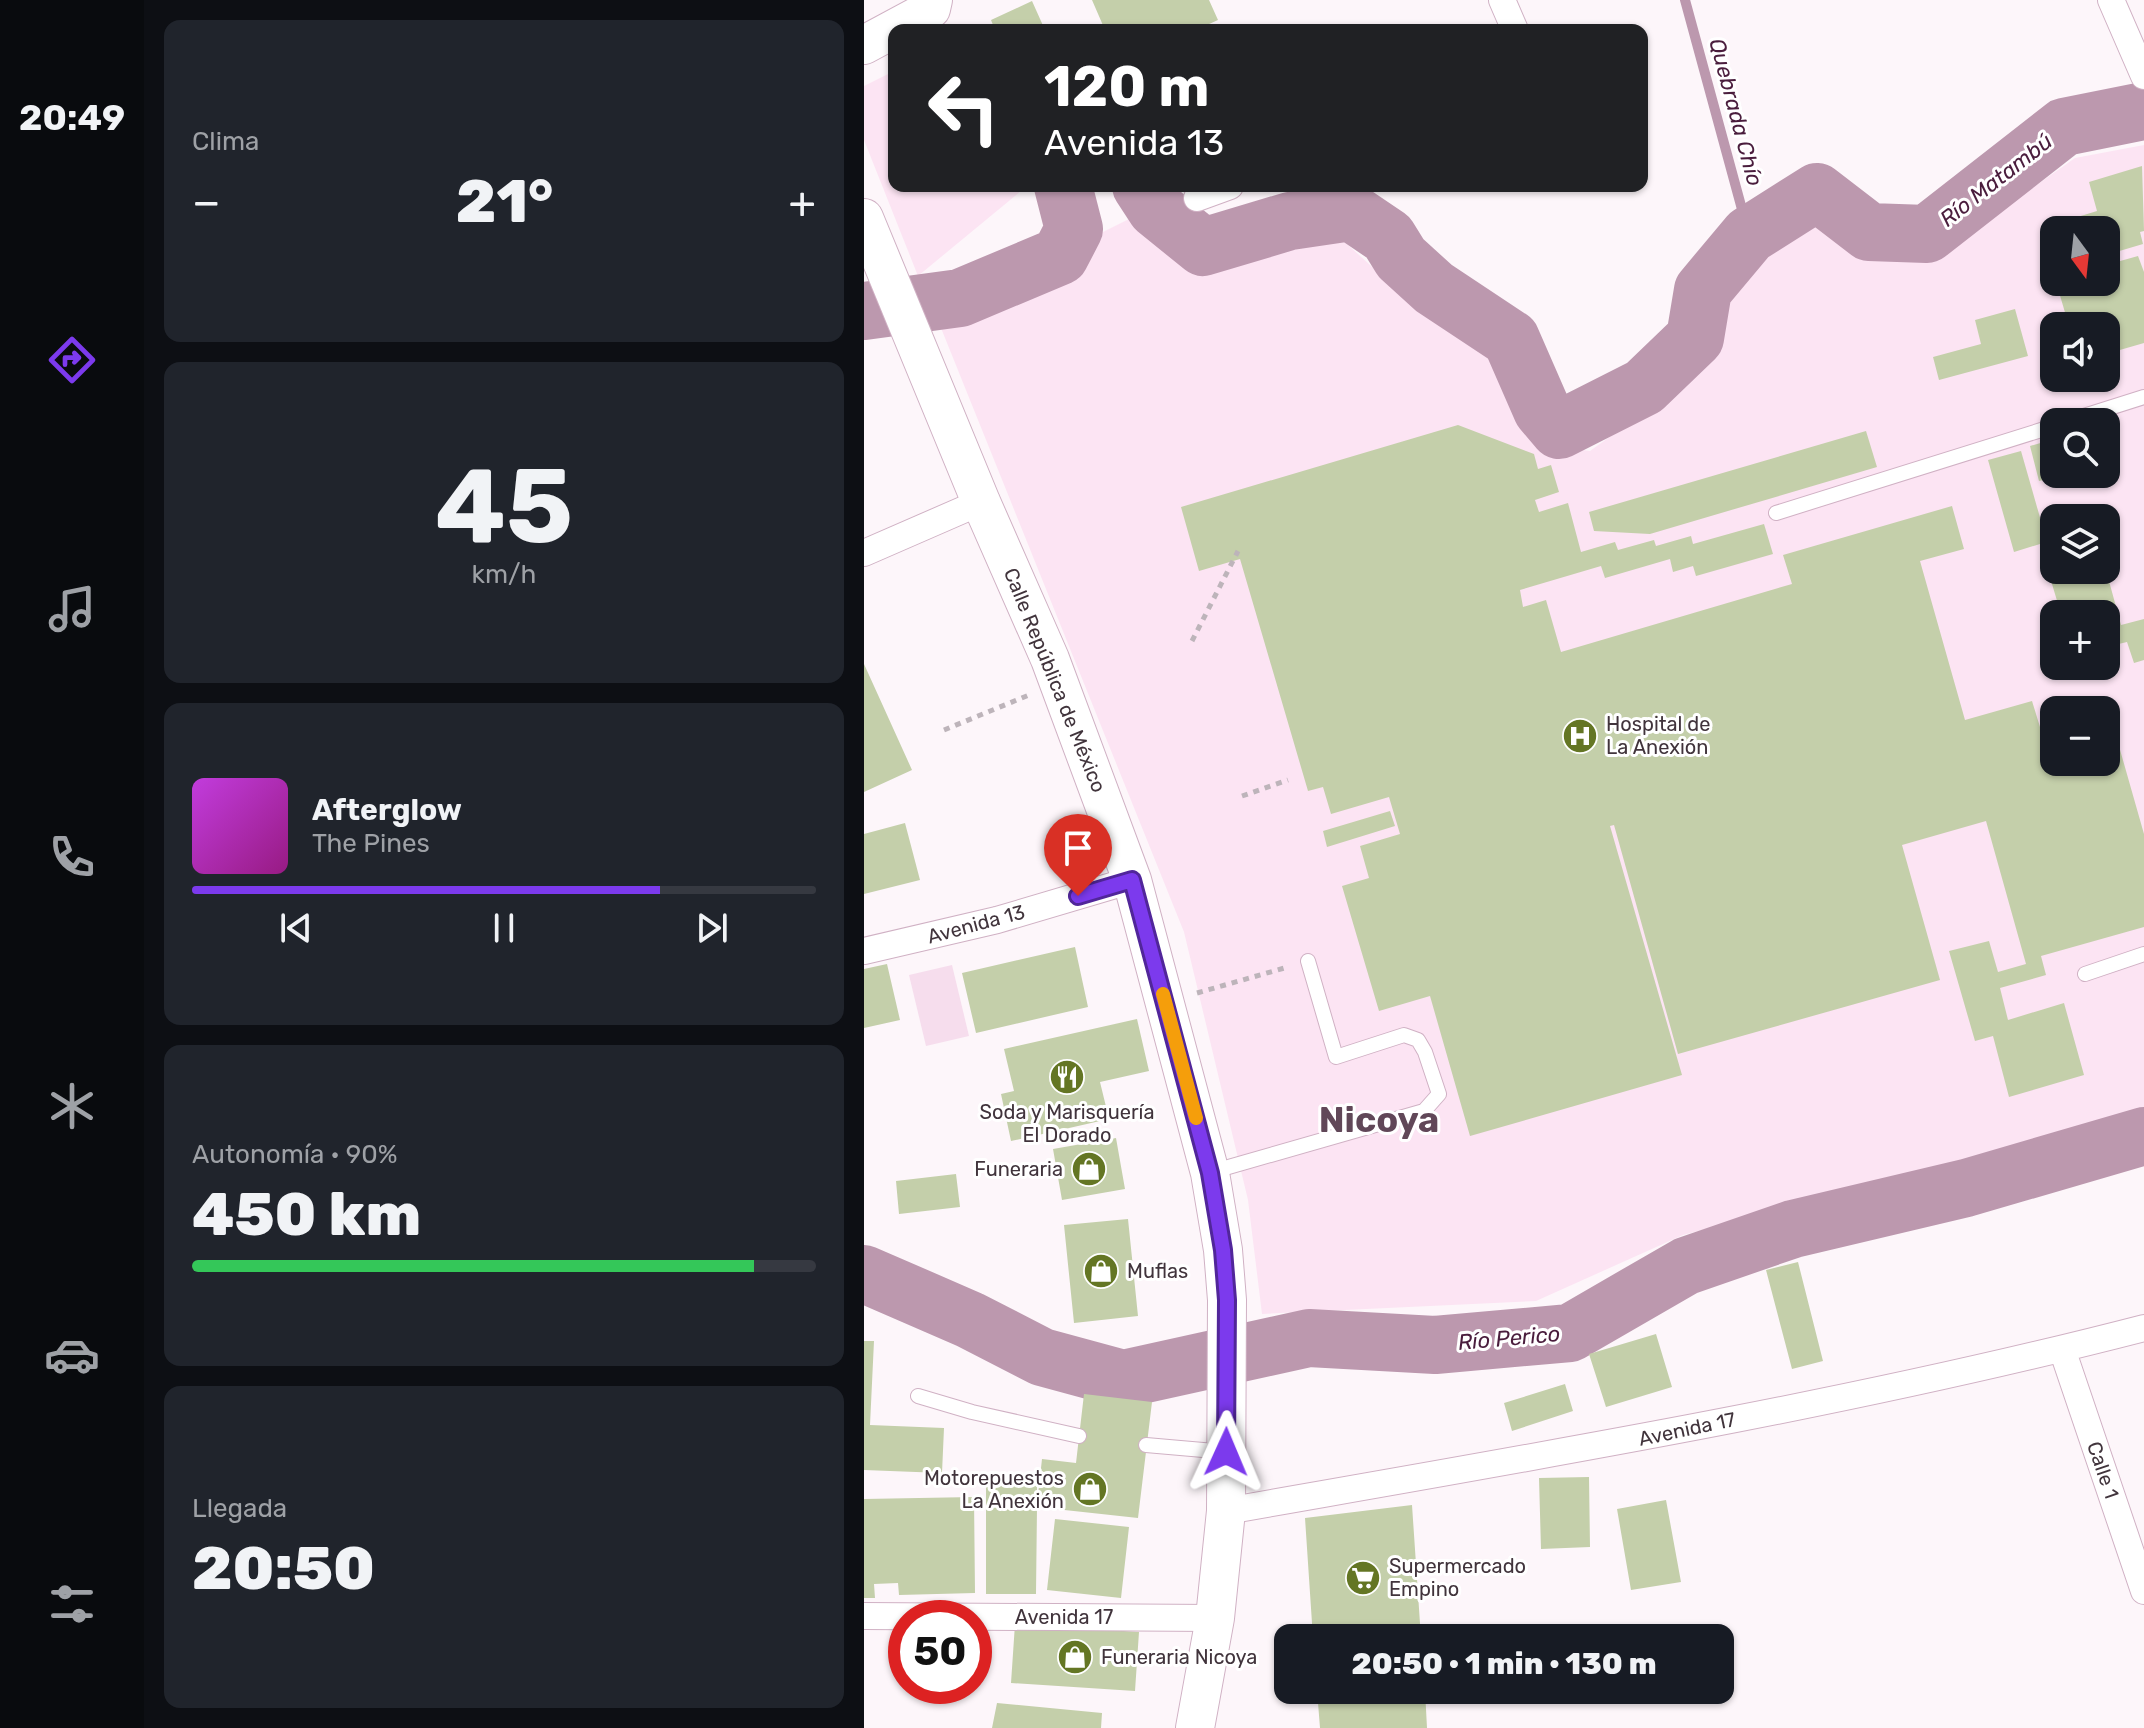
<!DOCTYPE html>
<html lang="es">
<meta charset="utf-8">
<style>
body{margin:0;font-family:Rubik,sans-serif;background:#20242c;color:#f1f3f6;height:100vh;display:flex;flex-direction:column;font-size:30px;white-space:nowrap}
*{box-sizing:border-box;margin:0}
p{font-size:26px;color:#9ea1a6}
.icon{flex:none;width:44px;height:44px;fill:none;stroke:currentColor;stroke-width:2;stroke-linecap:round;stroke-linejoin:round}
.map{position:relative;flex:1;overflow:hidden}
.drawer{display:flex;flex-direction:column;gap:20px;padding:20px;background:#0d0f14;width:720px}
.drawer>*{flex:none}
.hud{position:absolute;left:24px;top:24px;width:760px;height:168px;border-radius:16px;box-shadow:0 2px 6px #0004;background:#202124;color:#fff;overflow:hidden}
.needle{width:52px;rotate:165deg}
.fabs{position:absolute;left:1176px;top:216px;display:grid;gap:16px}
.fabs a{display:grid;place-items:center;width:80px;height:80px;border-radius:16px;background:#171b24;box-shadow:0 2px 6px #0004;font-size:40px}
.speed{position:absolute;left:24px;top:1600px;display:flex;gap:16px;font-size:40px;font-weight:700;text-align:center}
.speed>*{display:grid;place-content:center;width:104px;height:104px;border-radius:50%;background:#171b24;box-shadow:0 2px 6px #0004;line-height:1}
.speed .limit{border:12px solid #d22;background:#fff;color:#111}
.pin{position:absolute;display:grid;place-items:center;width:68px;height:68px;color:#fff;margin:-82px -34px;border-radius:50% 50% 50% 0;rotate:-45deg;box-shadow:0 0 8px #0007}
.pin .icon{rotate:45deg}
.me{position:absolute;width:88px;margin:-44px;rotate:1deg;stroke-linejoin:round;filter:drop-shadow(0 0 6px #0008)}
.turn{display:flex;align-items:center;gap:28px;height:168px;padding:0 24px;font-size:36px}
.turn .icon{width:104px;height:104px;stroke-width:2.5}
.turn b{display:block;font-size:56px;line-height:68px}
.big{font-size:60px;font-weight:800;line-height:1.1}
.drawer .card{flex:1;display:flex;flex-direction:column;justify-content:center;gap:12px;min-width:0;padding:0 28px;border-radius:16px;background:#20242c}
.drawer .dial{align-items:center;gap:0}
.dial b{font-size:104px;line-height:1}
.song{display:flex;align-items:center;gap:24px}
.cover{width:96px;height:96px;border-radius:12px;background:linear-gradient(135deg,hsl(290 70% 55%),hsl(310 70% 35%))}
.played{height:8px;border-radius:4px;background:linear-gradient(90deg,#7c3aed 75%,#363941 75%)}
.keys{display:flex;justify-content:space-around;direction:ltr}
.heat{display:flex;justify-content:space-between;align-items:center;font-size:44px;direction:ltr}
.charge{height:12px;border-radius:6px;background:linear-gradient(90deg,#34c759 90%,#363941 0)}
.trip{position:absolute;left:410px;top:1624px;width:460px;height:80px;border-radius:16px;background:#171b24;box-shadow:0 2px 6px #0004;font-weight:800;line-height:80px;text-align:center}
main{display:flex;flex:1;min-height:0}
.tab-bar{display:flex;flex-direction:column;width:144px;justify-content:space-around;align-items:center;background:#090b0e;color:#9ea1a6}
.tab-bar .icon{width:56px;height:56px}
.tab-bar .on{color:#7c3aed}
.tab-bar b{font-size:36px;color:#f1f3f6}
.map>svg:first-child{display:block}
.built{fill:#fce4f3;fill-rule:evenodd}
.green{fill:#f6dded}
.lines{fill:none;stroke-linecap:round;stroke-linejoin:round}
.stream{stroke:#bc98ae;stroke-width:10}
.river{stroke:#bc98ae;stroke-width:58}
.building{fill:#c4cfaa}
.lane-casing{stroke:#d0b1c4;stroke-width:16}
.street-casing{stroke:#d0b1c4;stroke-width:28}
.secondary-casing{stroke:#d0b1c4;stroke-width:40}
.path{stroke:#bdb4ba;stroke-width:5;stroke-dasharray:6 6;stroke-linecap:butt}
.lane{stroke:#fff;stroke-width:14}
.street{stroke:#fff;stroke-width:26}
.secondary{stroke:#fff;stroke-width:38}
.route-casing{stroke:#51269a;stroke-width:20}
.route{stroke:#7c3aed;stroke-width:14}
.slow{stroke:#f59e0b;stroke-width:14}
.labels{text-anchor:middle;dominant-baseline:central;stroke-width:6;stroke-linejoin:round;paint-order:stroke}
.street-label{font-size:20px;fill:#41343c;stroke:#fff}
.poi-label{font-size:20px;fill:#41343c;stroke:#fff;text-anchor:start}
.water-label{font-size:22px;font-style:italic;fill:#4a1d3d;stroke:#fff}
.town-label{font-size:36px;font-weight:bold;fill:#614758;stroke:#fff}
</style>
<main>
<nav class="tab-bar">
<b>20:49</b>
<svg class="icon on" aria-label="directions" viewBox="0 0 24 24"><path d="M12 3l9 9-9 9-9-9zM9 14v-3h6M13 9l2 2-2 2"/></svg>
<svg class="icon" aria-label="music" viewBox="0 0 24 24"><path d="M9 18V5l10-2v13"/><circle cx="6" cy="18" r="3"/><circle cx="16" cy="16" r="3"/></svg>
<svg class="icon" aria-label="phone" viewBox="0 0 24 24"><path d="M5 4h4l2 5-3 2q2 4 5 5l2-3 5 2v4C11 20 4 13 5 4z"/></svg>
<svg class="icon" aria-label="climate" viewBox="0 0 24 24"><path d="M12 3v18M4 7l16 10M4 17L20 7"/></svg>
<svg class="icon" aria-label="car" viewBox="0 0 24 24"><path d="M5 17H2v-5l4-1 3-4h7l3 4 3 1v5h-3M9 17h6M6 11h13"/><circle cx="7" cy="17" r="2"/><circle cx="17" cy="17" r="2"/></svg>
<svg class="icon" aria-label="filters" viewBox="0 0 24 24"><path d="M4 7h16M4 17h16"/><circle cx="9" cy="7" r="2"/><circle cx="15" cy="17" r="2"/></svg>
</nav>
<section class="drawer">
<div class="card"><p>Clima</p>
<div class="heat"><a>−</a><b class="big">21°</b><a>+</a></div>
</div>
<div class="card dial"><b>45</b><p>km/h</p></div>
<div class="card">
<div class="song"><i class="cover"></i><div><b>Afterglow</b><p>The Pines</p></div></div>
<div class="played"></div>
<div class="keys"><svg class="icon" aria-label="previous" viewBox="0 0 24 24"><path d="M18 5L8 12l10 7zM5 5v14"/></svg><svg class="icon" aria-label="pause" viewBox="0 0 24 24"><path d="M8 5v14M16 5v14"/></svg><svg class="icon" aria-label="next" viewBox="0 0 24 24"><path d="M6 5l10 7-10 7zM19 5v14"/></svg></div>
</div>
<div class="card"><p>Autonomía · 90%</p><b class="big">450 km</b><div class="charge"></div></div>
<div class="card"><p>Llegada</p><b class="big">20:50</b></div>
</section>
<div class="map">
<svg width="1280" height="1728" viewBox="0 0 1280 1728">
<rect width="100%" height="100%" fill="#fdf6fa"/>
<path class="built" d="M30,71V186H163L54,276L0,140V86Z
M1280,145V1108L1066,1170L819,1235L672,1301L398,1314L384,1200L320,932L77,328L201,274L233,235L269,217L312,259L363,264L473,235L527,284L629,358L680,445L726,451L808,392L852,341L857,295L946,223L992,250L1077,252L1211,158ZM1190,230H1242V282H1190ZM1190,326H1242V378H1190ZM1190,422H1242V474H1190ZM1190,518H1242V570H1190ZM1190,614H1242V666H1190ZM1190,710H1242V762H1190Z"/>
<path class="green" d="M88,965L105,1036L62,1046L45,975Z"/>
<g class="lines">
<path class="stream" d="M821,0L885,235"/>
<path class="river" d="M277,186L292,209L339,247L426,221L487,212L524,237L537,258L570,288L647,339L678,410L695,430L780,387L831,338L839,290L885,235L953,192L1005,232L1063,234L1200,127L1280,111
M0,311L96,298L196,256L210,229L199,186
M0,1274L106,1320L178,1357L259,1379L445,1338L571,1345L706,1333L822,1266L929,1229L1102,1188L1280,1136"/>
</g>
<path class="building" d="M228,0H345L354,20L332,30H241Z
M168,1L181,30H131L127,20Z
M1278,166L1280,231L1276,232L1279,244L1242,255V230H1197L1194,223L1233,211L1225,182Z
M1274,256L1280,272V343L1242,354V326H1205L1192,282H1242V265Z
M1151,309L1164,356L1075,380L1069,357L1117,344L1111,320Z
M594,425L670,454L674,469L687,465L695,492L671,500L675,512L704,503L717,552L751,542L754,550L790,540L792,546L827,536L829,544L900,524L909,554L832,576L829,566L809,572L806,559L741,578L737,566L656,590L659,607L682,600L697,652L928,584L919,555L1088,506L1100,549L1056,561L1101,720L1168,701L1176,727L1190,724V762H1242L1243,704L1280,834V927L1177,956L1182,975L1136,988L1144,1020L1200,1003L1220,1075L1145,1097L1129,1036L1111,1041L1085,951L1125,941L1134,972L1162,964L1122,821L1038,845L1076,980L814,1054L750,825L746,826L818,1075L606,1136L566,996L515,1011L478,886L505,878L496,846L536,834L525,797L467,814L459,787L444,791L376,559L335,571L317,507Z
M1002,431L1013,467L786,534L730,531L725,512Z
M1190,439V474L1199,475L1175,481L1166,446Z
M1157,451L1179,528L1190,525V570H1242L1257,625L1280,619V660L1270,663L1263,642L1242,647V614H1197L1176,544L1150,552L1124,460Z
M0,664L48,770L0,792Z
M526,811L531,826L463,847L459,831Z
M41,823L56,880L0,894V834Z
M211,947L224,1007L112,1033L98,973Z
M23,964L36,1020L0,1028V969Z
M273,1019L285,1071L236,1082L245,1119L147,1141L137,1094L150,1091L140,1049Z
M252,1138L261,1189L198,1200L189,1149Z
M92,1174L96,1207L35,1214L32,1181Z
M264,1219L274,1316L210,1323L200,1225Z
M934,1262L959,1361L928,1369L902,1270Z
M792,1334L808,1387L742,1407L725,1354Z
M0,1341H10L6,1425L80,1428L78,1473L0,1470Z
M701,1384L709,1411L648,1431L640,1403Z
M220,1394L288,1402L274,1518L173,1507L172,1594H122V1473H173V1504L178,1459L212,1463Z
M725,1477L726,1547L677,1549L675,1478Z
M110,1497L111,1593L35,1595L34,1583L10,1584L11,1598H0V1499Z
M802,1500L817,1582L767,1590L753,1509Z
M548,1505L557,1638H449L441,1518Z
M191,1519L265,1527L257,1598L183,1590Z
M151,1624L275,1632L271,1691L147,1683Z
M453,1690H561L563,1728H456Z
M133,1703L238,1713L237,1728H128Z"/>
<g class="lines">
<g class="lane-casing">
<path id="lane" d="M1201,422L1280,397
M912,513L1190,426
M1221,974L1280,954
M347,1172L560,1111L575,1094L561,1052L554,1040L540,1035L472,1057L444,961
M54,1396L108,1412L215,1436
M282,1445L362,1452"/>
</g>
<g class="street-casing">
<path id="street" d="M638,0L651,30
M1247,0L1280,76
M333,198L366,186
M0,553L117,502
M0,951L133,920L268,880
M1198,1349L1280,1591
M362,1511C669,1457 978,1406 1280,1328
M0,1616L351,1618"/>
</g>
<g class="secondary-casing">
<path id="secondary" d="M0,45L67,9L69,0
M0,218L117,502L186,659L268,880L346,1173L359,1250L363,1300L362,1511L351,1618L331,1728"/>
</g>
<path class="path" d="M328,641L374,551
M80,730L165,695
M378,796L424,780
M333,993L424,967"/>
<use href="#lane" class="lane"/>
<use href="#street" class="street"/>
<use href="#secondary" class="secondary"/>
</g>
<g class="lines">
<g class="route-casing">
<path id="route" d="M214,896L268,880L346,1173L359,1250L363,1300L362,1452"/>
</g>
<use href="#route" class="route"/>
<path class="slow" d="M299,994L332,1118"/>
</g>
<defs>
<g id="hospital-disc" transform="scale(1.8)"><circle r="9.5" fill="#647624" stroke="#fff"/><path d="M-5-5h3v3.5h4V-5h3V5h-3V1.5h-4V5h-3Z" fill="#fff"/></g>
<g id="restaurant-disc" transform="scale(1.8)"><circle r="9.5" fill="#647624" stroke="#fff"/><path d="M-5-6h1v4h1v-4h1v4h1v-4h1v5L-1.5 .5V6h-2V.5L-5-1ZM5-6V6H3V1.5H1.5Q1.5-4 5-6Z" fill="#fff"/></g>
<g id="shop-disc" transform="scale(1.8)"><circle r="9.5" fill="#647624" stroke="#fff"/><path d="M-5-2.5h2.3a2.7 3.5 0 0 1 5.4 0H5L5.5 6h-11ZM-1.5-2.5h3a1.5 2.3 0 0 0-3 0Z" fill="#fff"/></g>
<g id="supermarket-disc" transform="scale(1.8)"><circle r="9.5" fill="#647624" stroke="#fff"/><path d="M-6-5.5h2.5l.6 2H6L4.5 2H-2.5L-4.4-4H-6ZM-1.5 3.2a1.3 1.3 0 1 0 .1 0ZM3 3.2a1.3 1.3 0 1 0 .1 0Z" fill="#fff"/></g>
</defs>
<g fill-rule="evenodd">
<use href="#hospital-disc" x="716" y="736"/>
<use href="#restaurant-disc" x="203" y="1077"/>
<use href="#shop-disc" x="225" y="1169"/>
<use href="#shop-disc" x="237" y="1271"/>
<use href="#shop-disc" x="226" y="1489"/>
<use href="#supermarket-disc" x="499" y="1578"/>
<use href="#shop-disc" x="211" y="1657"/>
</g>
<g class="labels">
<g class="street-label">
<text transform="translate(191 680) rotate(68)">Calle República de México</text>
<text transform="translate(112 924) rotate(-15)">Avenida 13</text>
<text transform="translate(823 1429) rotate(-12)">Avenida 17</text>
<text transform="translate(1239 1470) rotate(71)">Calle 1</text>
<text x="200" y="1617">Avenida 17</text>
</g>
<g class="poi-label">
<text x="742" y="724">Hospital de<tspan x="742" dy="23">La Anexión</tspan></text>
<text x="203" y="1112" text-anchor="middle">Soda y Marisquería<tspan x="203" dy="23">El Dorado</tspan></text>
<text x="199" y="1169" text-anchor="end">Funeraria</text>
<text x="263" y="1271">Muflas</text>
<text x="200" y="1478" text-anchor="end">Motorepuestos<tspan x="200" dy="23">La Anexión</tspan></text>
<text x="525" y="1566">Supermercado<tspan x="525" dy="23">Empino</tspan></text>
<text x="237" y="1657">Funeraria Nicoya</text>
</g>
<g class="water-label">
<text transform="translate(872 112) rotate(75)">Quebrada Chío</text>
<text transform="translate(1132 180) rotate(-38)">Río Matambú</text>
<text transform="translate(645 1338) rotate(-5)">Río Perico</text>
</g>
<g class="town-label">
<text x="515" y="1119">Nicoya</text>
</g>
</g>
</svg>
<div class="fabs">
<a><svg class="needle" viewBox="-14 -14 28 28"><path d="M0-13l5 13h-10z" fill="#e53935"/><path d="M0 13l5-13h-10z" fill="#9ea1a6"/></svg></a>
<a><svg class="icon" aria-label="sound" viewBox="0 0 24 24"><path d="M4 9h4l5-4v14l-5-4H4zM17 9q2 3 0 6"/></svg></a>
<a><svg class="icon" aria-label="search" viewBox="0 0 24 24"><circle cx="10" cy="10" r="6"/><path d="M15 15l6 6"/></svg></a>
<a><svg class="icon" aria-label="layers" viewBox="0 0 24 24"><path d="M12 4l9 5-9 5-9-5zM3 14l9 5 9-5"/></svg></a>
<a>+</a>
<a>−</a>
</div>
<div class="speed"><div class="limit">50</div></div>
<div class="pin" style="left:214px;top:896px;background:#d93025"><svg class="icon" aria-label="arrive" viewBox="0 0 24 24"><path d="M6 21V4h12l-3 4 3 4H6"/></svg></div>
<svg class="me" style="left:362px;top:1452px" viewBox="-20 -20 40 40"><path d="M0-17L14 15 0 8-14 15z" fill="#7c3aed" stroke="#fff" stroke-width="4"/></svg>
<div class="trip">20:50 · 1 min · 130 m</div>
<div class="hud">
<div class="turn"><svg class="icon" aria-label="left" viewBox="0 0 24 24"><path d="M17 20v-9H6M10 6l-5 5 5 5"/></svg><div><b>120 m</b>Avenida 13</div></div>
</div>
</div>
</main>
